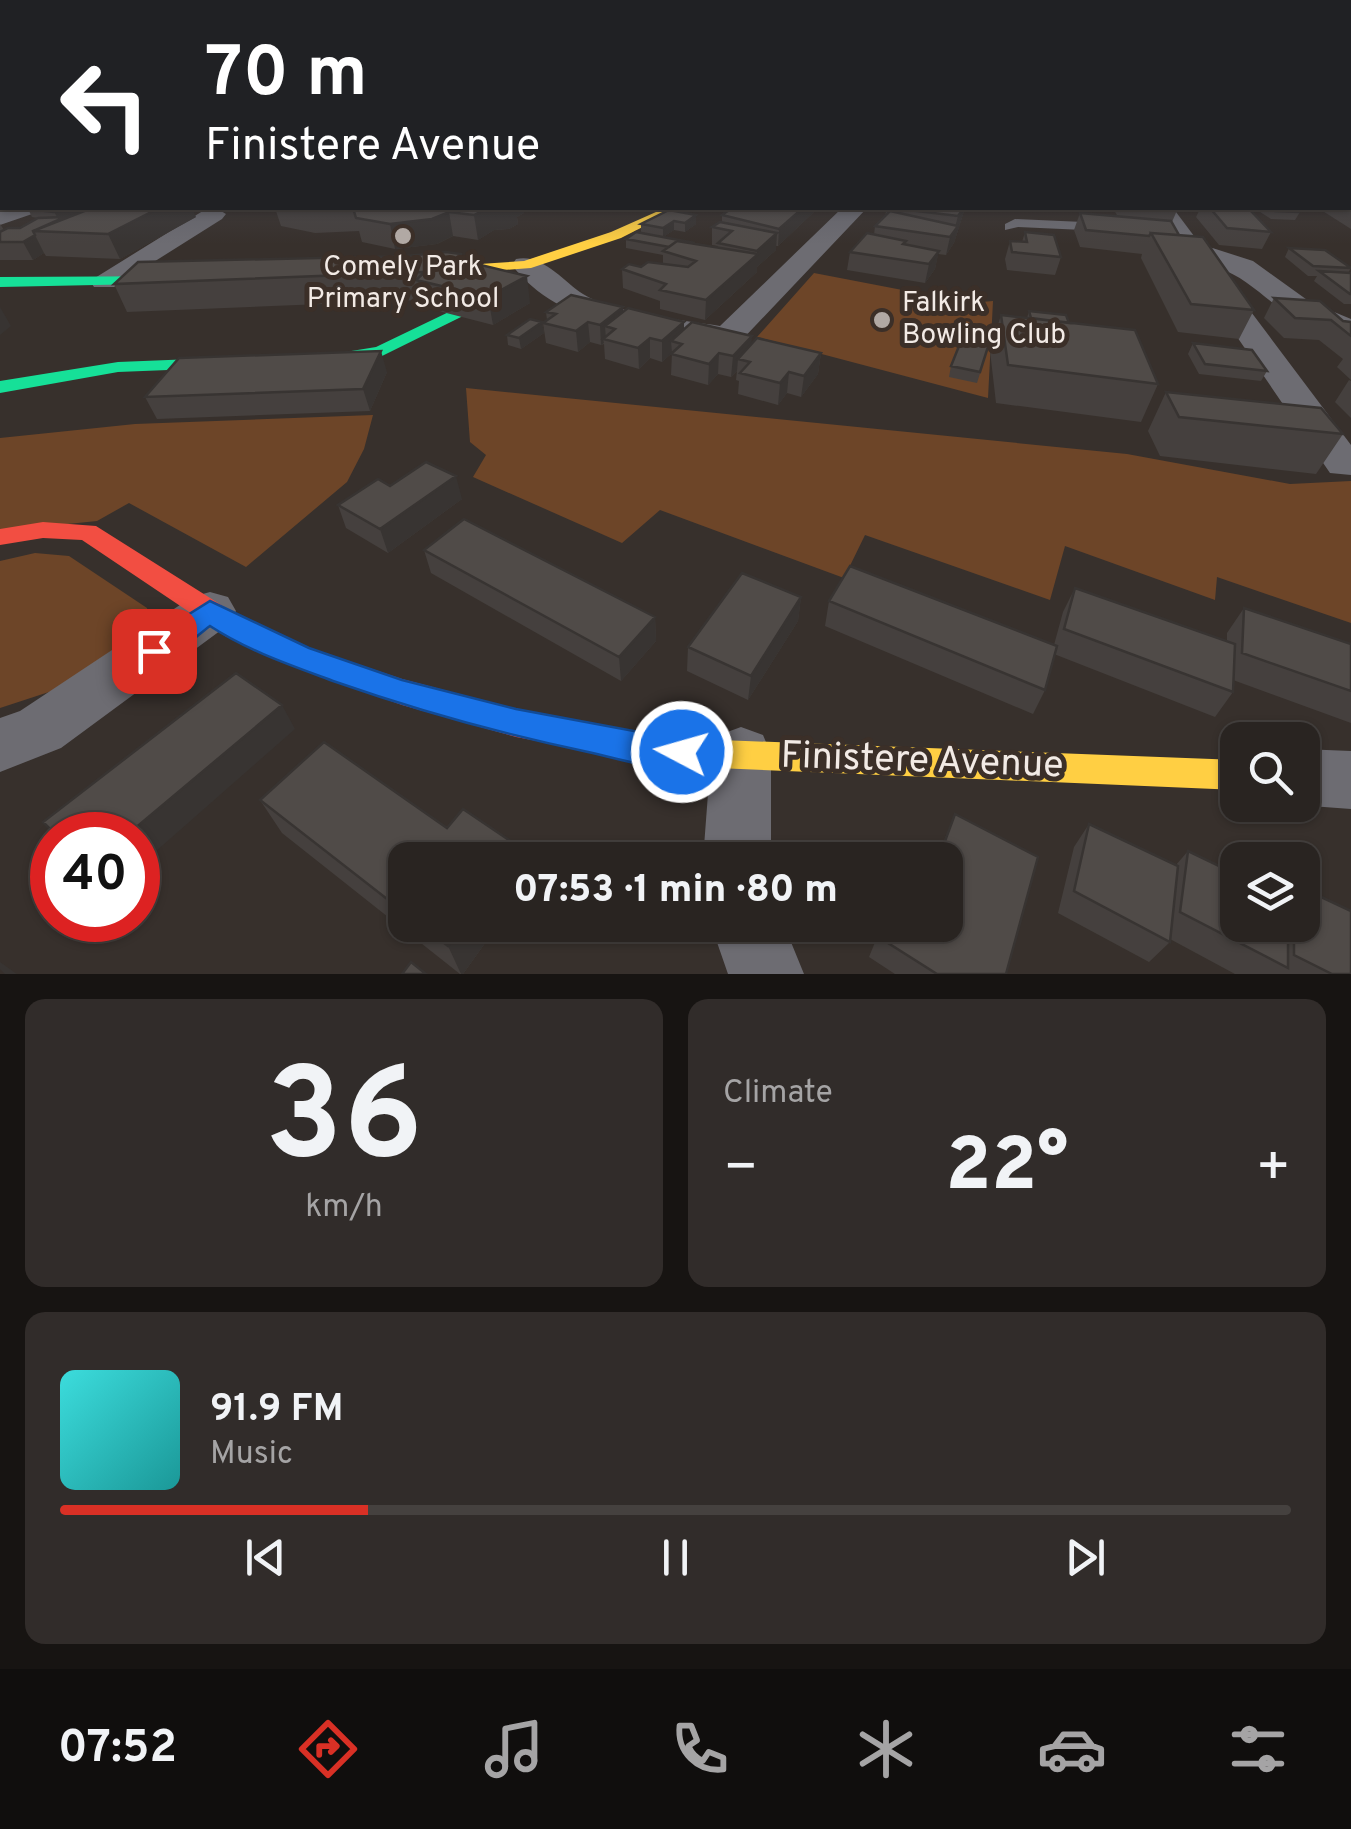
<!DOCTYPE html>
<meta charset="utf-8">
<style>
body{margin:0;font-family:Overpass,sans-serif;background:#312c2a;color:#f1f3f6;height:100vh;display:flex;flex-direction:column;font-size:38px;white-space:nowrap}
*{box-sizing:border-box;margin:0}
p{font-size:32px;color:#a5a4a5}
.icon{flex:none;width:55px;height:55px;fill:none;stroke:currentColor;stroke-width:2;stroke-linecap:round;stroke-linejoin:round}
.map{position:relative;height:974px;overflow:hidden}
.details{display:flex;flex-direction:column;gap:25px;padding:25px;background:#171412;flex:1}
.details>*{flex:none}
.banner{position:absolute;left:0px;top:0px;width:1352px;height:210px;box-shadow:0 2px 8px #0004,0 0 0 2px #45413f;background:#202124;color:#fff;overflow:hidden}
.fabs{position:absolute;left:1220px;top:722px;display:grid;gap:20px}
.fabs a{display:grid;place-items:center;width:100px;height:100px;border-radius:20px;background:#292421;box-shadow:0 2px 8px #0004,0 0 0 2px #45413f;font-size:50px}
.speed{position:absolute;left:30px;top:812px;display:flex;gap:20px;font-size:50px;font-weight:700;text-align:center}
.speed>*{display:grid;place-content:center;width:130px;height:130px;border-radius:50%;background:#292421;box-shadow:0 2px 8px #0004,0 0 0 2px #45413f;line-height:1}
.speed .limit{border:15px solid #d22;background:#fff;color:#111}
.pin{position:absolute;display:grid;place-items:center;width:85px;height:85px;color:#fff;margin:-42px;border-radius:20px;box-shadow:0 5px 15px #0006}
.me{position:absolute;width:110px;margin:-55px;rotate:276deg;stroke-linejoin:round;filter:drop-shadow(0 0 8px #0008)}
.turn{display:flex;align-items:center;gap:35px;height:210px;padding:0 40px;font-size:45px}
.turn .icon{width:130px;height:130px;stroke-width:2.5}
.turn b{display:block;font-size:70px;line-height:85px}
.big{font-size:75px;font-weight:800;line-height:1.1}
.details .tile{flex:1;display:flex;flex-direction:column;justify-content:center;gap:15px;min-width:0;padding:0 35px;border-radius:20px;background:#312c2a}
.details .dial{align-items:center;gap:0}
.dial b{font-size:130px;line-height:1}
.song{display:flex;align-items:center;gap:30px}
.cover{width:120px;height:120px;border-radius:15px;background:linear-gradient(135deg,hsl(180 70% 55%),hsl(180 70% 35%))}
.played{height:10px;border-radius:5px;background:linear-gradient(90deg,#d93025 25%,#45413f 25%)}
.keys{display:flex;justify-content:space-around;direction:ltr}
.heat{display:flex;justify-content:space-between;align-items:center;font-size:55px;direction:ltr}
.details .tiles{flex:1;display:grid;gap:25px;grid-template-columns:1fr 1fr}
.tile:last-child{grid-column:span 2}
.trip{position:absolute;left:388px;top:842px;width:575px;height:100px;border-radius:20px;background:#292421;box-shadow:0 2px 8px #0004,0 0 0 2px #45413f;font-weight:800;line-height:100px;text-align:center}
.dock{display:flex;height:160px;justify-content:space-around;align-items:center;background:#100e0d;color:#a5a4a5}
.dock .icon{width:70px;height:70px}
.dock .on{color:#d93025}
.dock b{font-size:45px;color:#f1f3f6}
.map>svg:first-child{display:block}
.green{fill:#6d4528}
.lines{fill:none;stroke-linecap:round;stroke-linejoin:round}
.lane{fill:#6d6c72;fill-rule:evenodd}
.street{fill:#6d6c72;fill-rule:evenodd}
.fast{fill:#16e098;fill-rule:evenodd}
.slow{fill:#ffcf43;fill-rule:evenodd}
.jam{fill:#f24e42;fill-rule:evenodd}
.wall{fill:#45403e}
.shaded-wall{fill:#383432}
.building{fill:#504b48;stroke:#383432;stroke-width:2.5}
.route{fill:#1a73e8;stroke:#114b97;stroke-width:2.5}
.poi-dot{fill:#b1a9a4;stroke:#3b2f28;stroke-width:4}
.labels{text-anchor:middle;dominant-baseline:central;stroke-width:10;stroke-linejoin:round;paint-order:stroke}
.far-poi-label{font-size:28px;fill:#f2eae5;stroke:#3b2f28}
.near-street-label{font-size:38px;fill:#f2eae5;stroke:#3b2f28}
</style>
<div class="map">
<svg width="1351" height="974" viewBox="0 0 1351 974">
<rect width="100%" height="100%" fill="#37302c"/>
<path class="green" d="M814,273L970,303L993,301L988,398L757,337Z
M466,388L1127,454L1290,484L1351,481V623L1217,577L1215,600L1065,546L1050,600L865,535L844,578L660,510L622,543L473,477L486,455L470,442Z
M373,415L364,449L347,482L246,567L129,503L97,521L0,531V438L135,424Z
M35,553L69,556L147,608L151,626L55,690L0,708V561Z"/>
<g class="lines">
<path class="lane" d="M1015,219L1106,223L1113,227L1106,231L1018,227L1005,230V224Z"/>
<path class="street" d="M1350,122H1351V132H1350Z
M6,208H39L35,213L0,225V210Z
M216,208L226,214L222,219L114,287H94L90,281L206,209Z
M842,208H867L738,344L727,347C656,335 559,328 512,265L516,259C542,253 563,281 583,294C613,313 683,320 720,326Z
M1149,208H1173L1200,244L1253,261L1310,302L1351,319V341C1329,335 1303,324 1285,312C1262,296 1244,276 1218,268L1351,445V475L1330,473Z
M210,592L228,597L236,611L228,625L61,748L0,772V718L20,711L192,597Z
M741,727L763,735L771,754V860H703L711,754L719,735Z
M1302,749L1351,751V809L1297,805H1302Z
M711,925H784L804,974H728Z"/>
<path class="fast" d="M197,276V282L192,283L0,287V277Z
M455,309L463,314L461,317L380,357L339,363L118,372L0,393V381L118,362L339,353L376,347Z"/>
<path class="slow" d="M665,208H680L621,238L531,268L418,276L411,272L418,268L524,261L611,232Z
M670,738L1238,760V790L670,766L659,762L654,752L659,742Z"/>
<path class="jam" d="M43,522L96,526L245,620L309,648L402,679L516,709L670,738L681,742L686,752L681,762L670,766L516,737L402,705L289,664L225,636L82,540L43,538L0,545V529Z"/>
</g>
<path class="wall" d="M1350,181H1351V229L1318,208H1350Z
M275,208H524V213L517,217L518,224L509,229L494,230L478,240L453,236L437,244L395,249L362,242L359,231L315,233L281,226Z
M732,208H818L815,209V211L778,246H776V250L757,267V272L705,320L660,309V301L623,288L622,269L663,264V255L626,248V239L641,233V224L696,215V224L685,232L674,230L663,237L717,247L718,246L712,245V227L722,222V215Z
M887,208H965L954,243L946,255L938,254L935,269L925,283L847,270L850,252L874,235L875,226L885,216Z
M1113,208H1178L1172,222L1179,235L1254,310L1239,339L1178,332L1141,258L1142,254L1080,247L1074,230L1080,213L1118,217Z
M1188,208H1248L1271,232L1262,249L1219,245L1196,217L1199,211L1190,210Z
M1254,208H1293L1300,212L1295,220L1271,219Z
M28,209L196,217L120,259L46,256L44,253L33,260H0V224L4,230L20,228L38,218L32,217Z
M1025,232L1061,257L1055,275L1007,270L1005,259L1010,241L1022,242Z
M1289,248L1351,268L1348,273H1351V304H1344L1314,281L1317,276H1308L1285,257Z
M462,260L530,303L493,325L423,307L421,300L127,312L114,284Z
M1274,298L1343,321L1351,322V380L1337,367L1343,359L1319,340L1284,338L1264,318Z
M1029,311L1069,323L1158,384L1141,422L996,403L990,351L1001,315L1027,318Z
M546,312H623L684,322V330L751,344L821,353L818,374L801,397L787,393L778,405L738,394L739,381L736,380L737,371L731,377L718,374L708,385L671,375L672,353L662,362L650,358L639,369L605,359L604,344L601,345L590,342L578,352L546,343L543,323L547,320Z
M542,322L544,333L521,349L508,345L507,335Z
M993,331L977,383L949,377L951,366Z
M1193,343L1267,371L1261,381L1199,374L1188,354Z
M387,372L370,411L157,419L145,397Z
M1349,380L1351,381V418L1335,402Z
M1166,392L1343,434L1316,474L1160,456L1148,431Z
M390,486L462,499L388,553L346,528L338,505Z
M424,550L655,617L656,641L621,681L431,573Z
M1075,588L1227,642V633L1244,608L1351,644V723L1233,680V692L1215,717L1054,654L1045,690L1033,714L825,626L829,601L1054,645L1063,612Z
M801,597L798,621L748,700L687,671L688,647Z
M260,800L447,828L405,860V925H498L463,974H460L282,833Z
M955,814L1006,974H895L869,957L882,925H945V860H936Z
M1089,824L1176,865L1188,851L1238,925H1302L1351,974H1235L1170,939V942L1149,962L1058,913L1074,847Z"/>
<path class="shaded-wall" d="M0,183H2V202H0Z
M66,208H91L59,220L54,212Z
M159,208H192L196,217L120,259L108,234Z
M488,208H524V213L517,217L518,224L509,229L494,230L478,240L474,215Z
M803,208H815V211L778,246L779,229Z
M965,208L954,243L946,255L950,237L954,231L958,216Z
M449,212L453,236L437,244L395,249L390,224Z
M696,215V224L685,232V223Z
M674,221V230L663,237V228Z
M777,233L776,250L757,267V272L705,320L706,300L757,255V251Z
M35,235L44,253L33,260L23,242Z
M939,251L935,269L925,283L929,264Z
M527,276L530,303L493,325L488,297Z
M0,307L11,326L0,335Z
M623,307L624,327L615,329L605,326L606,339H603L604,343L601,345L600,325Z
M542,322L544,333L521,349L519,338Z
M588,322L590,342L578,352L576,331Z
M684,322V342L671,341L672,353L662,362V341Z
M752,336L751,356L738,359L737,371L731,377L733,356Z
M650,338V358L639,369L638,348Z
M381,351L387,372L370,411L363,389Z
M719,353L718,374L708,385L709,364Z
M821,353L818,374L801,397L804,376Z
M789,372L787,393L778,405L780,383Z
M456,476L462,499L388,553L380,529Z
M801,597L798,621L748,700L751,676Z
M655,617L656,641L621,681L619,657Z
M282,705L295,729L138,867V835H127Z
M522,849L525,860H514Z
M464,925H498L463,974H461L448,946Z
M0,962L14,972L17,974H5L0,969Z"/>
<path class="building" d="M0,165H2V183H0Z
M32,208H66L54,212L28,209Z
M92,208H159L108,234L33,231Z
M353,208H488L474,215L449,212L432,219L390,224L356,218Z
M732,208H803L779,229L722,215Z
M892,208H964L958,216Z
M1210,208H1248L1271,232L1227,228Z
M1270,208H1293L1300,212L1275,211Z
M669,210L696,215L685,223L674,221L663,228L641,224Z
M890,211L958,226L950,237L875,226Z
M1080,213L1171,221L1179,235L1151,233L1149,236L1086,230Z
M65,217L33,231L35,235L23,242H0V232L8,228H20L38,218Z
M720,222L777,233L757,251L718,243L732,231L712,227Z
M636,232L695,243L677,241L669,247L626,239Z
M1025,232L1054,235L1061,257L1012,252L1010,241L1027,242Z
M867,233L906,241L903,244L939,251L929,264L850,252Z
M1151,233L1203,237L1254,310L1191,304Z
M677,241L758,254L706,300L660,290L666,284L622,269L629,264L641,267L648,262L688,267L696,261L663,251Z
M1289,248L1325,250L1351,268L1313,266Z
M446,252L461,254L460,260L527,276L488,297L416,280L425,272L114,284L138,262L406,256Z
M1319,271L1351,273V294H1350Z
M571,295L623,307L600,325L588,322L576,331L543,323L556,314L546,312Z
M1274,298L1320,301L1343,321L1351,322V336L1331,320L1295,318Z
M628,308L684,322L662,341L650,338L638,348L603,339L615,329L605,326Z
M1029,311L1066,315L1069,323L1031,318Z
M1001,315L1135,330L1158,384L1008,365Z
M530,319L542,322L519,338L507,335Z
M692,322L752,336L733,356L719,353L709,364L671,354L682,344L671,341Z
M967,326L993,331L980,372L951,366Z
M757,338L821,353L804,376L789,372L780,383L740,373L750,362L738,359Z
M1193,343L1252,350L1267,371L1205,364Z
M381,351L363,389L145,397L179,358Z
M1166,392L1321,408L1343,434L1179,417Z
M426,462L456,476L380,529L338,505L378,479L390,486Z
M464,519L655,617L619,657L424,550Z
M850,566L1057,646L1045,690L829,601Z
M742,573L801,597L751,676L688,647Z
M1075,588L1235,644L1233,692L1064,629Z
M1244,608L1351,644V691L1242,653Z
M236,673L282,705L127,835H56L43,822Z
M324,742L447,828L463,809L522,849L514,860H405V913L260,800Z
M955,814L1038,857L1006,974H937L877,936L882,925H945V860H938Z
M1089,824L1178,866L1170,942L1074,891Z
M1188,851L1238,875V925H1288V968L1180,912Z
M1302,888L1351,911V974H1332L1294,955V925H1302Z
M421,925H464L448,946Z
M411,962L426,974H402Z"/>
<linearGradient id="sky" x2="0" y2="1"><stop stop-color="#1e1a18"/><stop offset="0.44" stop-color="#4d4e56"/><stop offset="1" stop-color="#4d4e56" stop-opacity="0"/></linearGradient>
<rect width="1351" height="244" fill="url(#sky)"/>
<path class="route" d="M210,601L309,648L402,680L516,709L693,742L698,752L693,762C661,774 620,759 588,752C502,734 419,711 336,682C293,666 248,651 210,626C192,639 167,667 143,659L139,651L143,643Z"/>
<g class="poi-dot">
<circle cx="403" cy="236" r="10"/>
<circle cx="882" cy="320" r="10"/>
</g>
<g class="labels">
<g class="far-poi-label">
<text x="403" y="268">Comely Park<tspan x="403" dy="32">Primary School</tspan></text>
<text x="902" y="304" text-anchor="start">Falkirk<tspan x="902" dy="32">Bowling Club</tspan></text>
</g>
<g class="near-street-label">
<text transform="translate(922 762) rotate(2)">Finistere Avenue</text>
</g>
</g>
</svg>
<div class="fabs">
<a><svg class="icon" aria-label="search" viewBox="0 0 24 24"><circle cx="10" cy="10" r="6"/><path d="M15 15l6 6"/></svg></a>
<a><svg class="icon" aria-label="layers" viewBox="0 0 24 24"><path d="M12 4l9 5-9 5-9-5zM3 14l9 5 9-5"/></svg></a>
</div>
<div class="speed"><div class="limit">40</div></div>
<div class="pin" style="left:154px;top:651px;background:#d93025"><svg class="icon" aria-label="arrive" viewBox="0 0 24 24"><path d="M6 21V4h12l-3 4 3 4H6"/></svg></div>
<svg class="me" style="left:682px;top:752px" viewBox="-20 -20 40 40"><circle r="17" fill="#1a73e8" stroke="#fff" stroke-width="3"/><path d="M0-11L8 9 0 5-8 9z" fill="#fff"/></svg>
<div class="trip">07:53 · 1 min · 80 m</div>
<div class="banner">
<div class="turn"><svg class="icon" aria-label="left" viewBox="0 0 24 24"><path d="M17 20v-9H6M10 6l-5 5 5 5"/></svg><div><b>70 m</b>Finistere Avenue</div></div>
</div>
</div>
<section class="details">
<div class="tiles">
<div class="tile dial"><b>36</b><p>km/h</p></div>
<div class="tile"><p>Climate</p>
<div class="heat"><a>−</a><b class="big">22°</b><a>+</a></div>
</div>
<div class="tile">
<div class="song"><i class="cover"></i><div><b>91.9 FM</b><p>Music</p></div></div>
<div class="played"></div>
<div class="keys"><svg class="icon" aria-label="previous" viewBox="0 0 24 24"><path d="M18 5L8 12l10 7zM5 5v14"/></svg><svg class="icon" aria-label="pause" viewBox="0 0 24 24"><path d="M8 5v14M16 5v14"/></svg><svg class="icon" aria-label="next" viewBox="0 0 24 24"><path d="M6 5l10 7-10 7zM19 5v14"/></svg></div>
</div>
</div>
</section>
<nav class="dock">
<b>07:52</b>
<svg class="icon on" aria-label="directions" viewBox="0 0 24 24"><path d="M12 3l9 9-9 9-9-9zM9 14v-3h6M13 9l2 2-2 2"/></svg>
<svg class="icon" aria-label="music" viewBox="0 0 24 24"><path d="M9 18V5l10-2v13"/><circle cx="6" cy="18" r="3"/><circle cx="16" cy="16" r="3"/></svg>
<svg class="icon" aria-label="phone" viewBox="0 0 24 24"><path d="M5 4h4l2 5-3 2q2 4 5 5l2-3 5 2v4C11 20 4 13 5 4z"/></svg>
<svg class="icon" aria-label="climate" viewBox="0 0 24 24"><path d="M12 3v18M4 7l16 10M4 17L20 7"/></svg>
<svg class="icon" aria-label="car" viewBox="0 0 24 24"><path d="M5 17H2v-5l4-1 3-4h7l3 4 3 1v5h-3M9 17h6M6 11h13"/><circle cx="7" cy="17" r="2"/><circle cx="17" cy="17" r="2"/></svg>
<svg class="icon" aria-label="filters" viewBox="0 0 24 24"><path d="M4 7h16M4 17h16"/><circle cx="9" cy="7" r="2"/><circle cx="15" cy="17" r="2"/></svg>
</nav>
